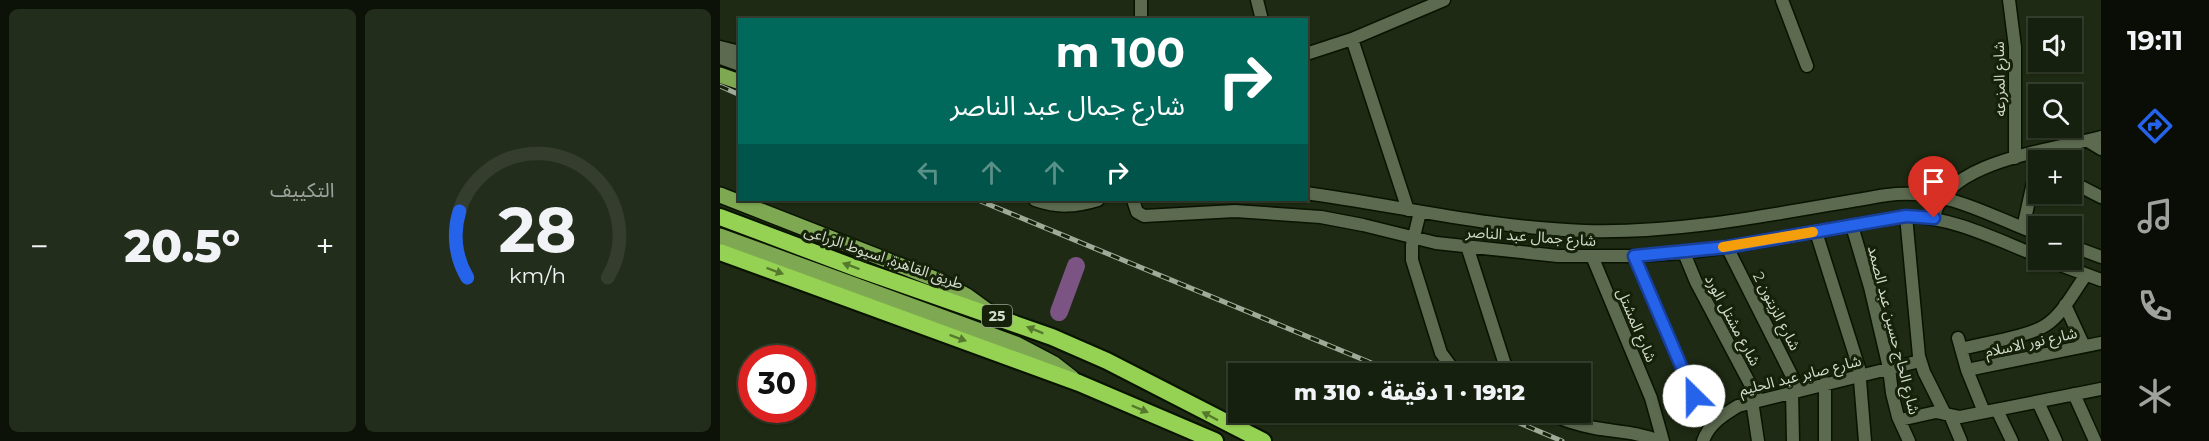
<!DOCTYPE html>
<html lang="ar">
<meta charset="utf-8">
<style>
body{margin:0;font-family:Montserrat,"Noto Sans Arabic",sans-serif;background:#232d1c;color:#f1f3f6;direction:rtl;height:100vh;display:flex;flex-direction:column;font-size:22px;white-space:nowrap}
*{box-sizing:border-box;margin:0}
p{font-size:20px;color:#9ea39e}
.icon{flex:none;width:33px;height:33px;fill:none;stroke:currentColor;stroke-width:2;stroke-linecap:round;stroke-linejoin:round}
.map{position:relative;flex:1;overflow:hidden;direction:ltr}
.sheet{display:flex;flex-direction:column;gap:9px;padding:9px;background:#0c1208;width:720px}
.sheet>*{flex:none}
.banner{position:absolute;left:18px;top:18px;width:570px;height:183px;border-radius:0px;box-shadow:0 2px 4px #0004,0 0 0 2px #353e2e;direction:rtl;background:#00695c;color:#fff;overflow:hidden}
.buttons{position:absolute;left:1308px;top:18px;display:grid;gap:12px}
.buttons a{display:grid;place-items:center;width:54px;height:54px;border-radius:0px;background:#16200e;box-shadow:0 2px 4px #0004,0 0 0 2px #353e2e;font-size:30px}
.speed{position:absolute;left:18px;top:345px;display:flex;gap:12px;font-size:30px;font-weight:700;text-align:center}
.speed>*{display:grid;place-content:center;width:78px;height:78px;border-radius:50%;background:#16200e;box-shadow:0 2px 4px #0004,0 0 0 2px #353e2e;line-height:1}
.speed .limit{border:9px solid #d22;background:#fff;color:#111}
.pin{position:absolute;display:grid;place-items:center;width:51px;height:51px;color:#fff;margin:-62px -26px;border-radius:50% 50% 50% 0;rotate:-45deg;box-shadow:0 0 6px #0007}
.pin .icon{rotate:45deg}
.me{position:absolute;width:66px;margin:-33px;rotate:337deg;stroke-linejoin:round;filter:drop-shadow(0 0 4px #0008)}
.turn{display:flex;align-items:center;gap:21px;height:126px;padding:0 24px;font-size:27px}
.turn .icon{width:78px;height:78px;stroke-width:2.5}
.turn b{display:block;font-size:42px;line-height:51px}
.lanes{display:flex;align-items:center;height:57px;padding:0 24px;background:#0003;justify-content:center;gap:30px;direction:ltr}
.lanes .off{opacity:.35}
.big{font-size:45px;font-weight:800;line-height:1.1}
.sheet .widget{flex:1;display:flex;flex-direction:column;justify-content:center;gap:9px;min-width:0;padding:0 21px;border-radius:9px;background:#232d1c}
.sheet .dial{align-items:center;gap:0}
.dial svg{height:156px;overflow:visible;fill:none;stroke:#353e2e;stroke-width:7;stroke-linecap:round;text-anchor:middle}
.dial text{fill:#f1f3f6;stroke:none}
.heat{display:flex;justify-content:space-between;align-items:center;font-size:33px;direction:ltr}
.sheet .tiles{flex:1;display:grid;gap:9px;grid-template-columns:repeat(2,1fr)}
.trip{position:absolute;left:508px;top:363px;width:363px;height:60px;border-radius:0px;background:#16200e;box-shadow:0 2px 4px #0004,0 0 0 2px #353e2e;font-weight:800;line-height:60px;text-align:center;direction:rtl}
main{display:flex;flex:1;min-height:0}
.tab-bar{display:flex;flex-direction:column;width:108px;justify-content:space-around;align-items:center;background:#090d06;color:#9ea39e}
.tab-bar .icon{width:42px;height:42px}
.tab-bar .selected{color:#2563eb}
.tab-bar b{font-size:27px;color:#f1f3f6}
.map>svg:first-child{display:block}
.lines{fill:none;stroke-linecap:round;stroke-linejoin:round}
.river{stroke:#7c5484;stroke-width:18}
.minor-casing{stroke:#081300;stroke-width:15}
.major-casing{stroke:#081300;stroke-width:18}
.highway-casing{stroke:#081300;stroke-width:20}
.minor{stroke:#5c6a4f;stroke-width:12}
.major{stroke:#7ea852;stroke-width:15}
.highway{stroke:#95d254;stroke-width:16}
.rail-casing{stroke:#a1aa99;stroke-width:5}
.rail{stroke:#152109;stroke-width:3;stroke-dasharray:9;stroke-linecap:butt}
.oneway{fill:#557a2e}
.route-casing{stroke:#184099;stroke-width:15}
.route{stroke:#2563eb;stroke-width:10}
.slow{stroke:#f59e0b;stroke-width:10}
.labels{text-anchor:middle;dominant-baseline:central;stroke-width:6;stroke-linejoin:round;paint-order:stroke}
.shield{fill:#152109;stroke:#99a291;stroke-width:1.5}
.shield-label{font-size:14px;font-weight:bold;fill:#d2dacb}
.street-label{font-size:15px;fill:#d2dacb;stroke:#152109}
</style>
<main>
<nav class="tab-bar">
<b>19:11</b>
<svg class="icon selected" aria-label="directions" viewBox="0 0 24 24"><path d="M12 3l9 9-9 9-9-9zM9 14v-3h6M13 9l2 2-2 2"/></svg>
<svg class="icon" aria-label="music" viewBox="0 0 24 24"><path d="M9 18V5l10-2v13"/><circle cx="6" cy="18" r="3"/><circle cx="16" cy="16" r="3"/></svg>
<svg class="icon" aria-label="phone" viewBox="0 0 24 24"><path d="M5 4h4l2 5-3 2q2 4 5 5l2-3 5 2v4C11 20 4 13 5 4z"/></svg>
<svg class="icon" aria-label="climate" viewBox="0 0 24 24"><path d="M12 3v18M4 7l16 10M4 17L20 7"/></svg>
</nav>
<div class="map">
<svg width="1381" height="441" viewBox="0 0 1381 441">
<rect width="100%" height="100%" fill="#1e2a13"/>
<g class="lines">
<path class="river" d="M339,312L356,266"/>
<g class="minor-casing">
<path id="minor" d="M537,0L542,20
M1062,0L1087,66
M1289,0L1295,47V158
M421,20V0
M632,39L688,210
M0,47L20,52
M586,54L632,39L724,0
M0,58L20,65
M1368,141L1381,149
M1352,182L1381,197
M586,193C679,206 771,228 865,231C966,234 1068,211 1167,195C1226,188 1265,214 1318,234
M315,200C338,208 355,207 378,200
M413,200L417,212L424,216L515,211L601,217L643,225L716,243L838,256H914L964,253L1007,247L1186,216C1233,217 1275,239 1318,256
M700,212L692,245V260L721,353L730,365L740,374
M1186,216L1199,356L1204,372L1225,414
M1214,218C1223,160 1335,150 1381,137
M1132,226L1150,287L1169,368L1172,393L1178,417L1189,441
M1303,228L1320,151
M1096,232L1139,368L1145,441
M747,246L788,374
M1352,246L1381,257
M1007,247L1079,390
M964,253L976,282L1038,399
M872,256L931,398L943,441
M914,256L974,396
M1327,260L1381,280
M1345,305L1364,346
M1238,338L1247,370L1264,412
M1241,349C1263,343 1308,337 1326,325C1343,314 1354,291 1366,275
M1247,370L1381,343
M1105,383V441
M1072,391L1073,441
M1354,394L1375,441
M1032,401L1038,441
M1318,402L1336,441
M1277,410L1292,441
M826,412C842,420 858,425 875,428C897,432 918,432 939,441
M1230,415L1241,441
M1180,420L1216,412L1240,417L1381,389
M983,441C989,424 1003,415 1018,406L1200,361"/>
</g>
<g class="major-casing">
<path id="major" d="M0,75L20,82
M0,195L220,281L247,296L269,312
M0,236L296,344L334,364L352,378"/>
</g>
<g class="highway-casing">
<path id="highway" d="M0,217L141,270L332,337L387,361L543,441
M0,252L359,383L495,441"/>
</g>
<use href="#minor" class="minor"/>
<use href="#major" class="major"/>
<use href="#highway" class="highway"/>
<g class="rail-casing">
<path id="rail" d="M0,86L20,95
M258,200L678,374
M773,412L842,441"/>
</g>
<use href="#rail" class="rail"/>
</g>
<defs><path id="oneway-solid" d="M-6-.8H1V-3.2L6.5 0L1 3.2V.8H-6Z" transform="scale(1.5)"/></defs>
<g class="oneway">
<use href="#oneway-solid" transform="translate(131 266) rotate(-160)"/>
<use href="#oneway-solid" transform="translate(55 271) rotate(20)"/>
<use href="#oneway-solid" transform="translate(315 330) rotate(-158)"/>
<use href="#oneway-solid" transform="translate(238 338) rotate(20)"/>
<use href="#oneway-solid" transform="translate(420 409) rotate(23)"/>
<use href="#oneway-solid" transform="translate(490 416) rotate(-152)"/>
</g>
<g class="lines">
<g class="route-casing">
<path id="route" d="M974,396L914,256L1007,247L1186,216L1214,218"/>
</g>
<use href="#route" class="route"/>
<path class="slow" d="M1003,247L1093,232"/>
</g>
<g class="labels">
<rect class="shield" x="262" y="305" width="30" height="22" rx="4.5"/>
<g class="shield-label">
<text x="277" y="316">25</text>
</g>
<g class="street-label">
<text transform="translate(1279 79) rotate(-91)">شارع المزرعه</text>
<text transform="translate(811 236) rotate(4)">شارع جمال عبد الناصر</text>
<text transform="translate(164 257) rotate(19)">طريق القاهرة, اسيوط الزراعى</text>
<text transform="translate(1057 311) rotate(63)">شارع الزيتون 2</text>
<text transform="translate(1013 320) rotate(62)">شارع مشتل الورد</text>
<text transform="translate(917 325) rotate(67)">شارع المشتل</text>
<text transform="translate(1174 330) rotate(76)">شارع الحاج حسين عبد الصمد</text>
<text transform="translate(1311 342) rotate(-12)">شارع نور الاسلام</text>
<text transform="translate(1080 375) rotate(-14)">شارع صابر عبد الحليم</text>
</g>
</g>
</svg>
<div class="buttons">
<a><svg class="icon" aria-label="sound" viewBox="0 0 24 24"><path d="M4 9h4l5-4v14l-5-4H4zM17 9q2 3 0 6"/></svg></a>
<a><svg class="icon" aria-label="search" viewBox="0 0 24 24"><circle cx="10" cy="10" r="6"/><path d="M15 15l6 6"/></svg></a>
<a>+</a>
<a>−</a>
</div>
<div class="speed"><div class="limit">30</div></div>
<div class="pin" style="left:1214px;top:218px;background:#d93025"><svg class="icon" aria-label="arrive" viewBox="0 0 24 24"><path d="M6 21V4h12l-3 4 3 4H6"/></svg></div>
<svg class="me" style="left:974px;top:396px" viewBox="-20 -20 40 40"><circle r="19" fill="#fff"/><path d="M0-13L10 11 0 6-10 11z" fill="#2563eb"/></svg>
<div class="trip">19:12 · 1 دقيقة · 310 m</div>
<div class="banner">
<div class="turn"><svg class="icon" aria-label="right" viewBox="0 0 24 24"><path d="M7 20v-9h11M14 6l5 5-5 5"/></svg><div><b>100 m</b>شارع جمال عبد الناصر</div></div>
<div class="lanes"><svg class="icon off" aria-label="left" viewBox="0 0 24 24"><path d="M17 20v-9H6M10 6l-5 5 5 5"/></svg><svg class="icon off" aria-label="ahead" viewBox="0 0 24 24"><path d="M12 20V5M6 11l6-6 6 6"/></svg><svg class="icon off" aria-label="ahead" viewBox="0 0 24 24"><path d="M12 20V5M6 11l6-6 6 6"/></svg><svg class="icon" aria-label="right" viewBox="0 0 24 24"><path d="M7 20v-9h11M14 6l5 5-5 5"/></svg></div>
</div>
</div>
<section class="sheet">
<div class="tiles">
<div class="widget dial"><svg viewBox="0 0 100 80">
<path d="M14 69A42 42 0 1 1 86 69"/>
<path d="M14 69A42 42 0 0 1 10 35" stroke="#2563eb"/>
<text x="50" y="56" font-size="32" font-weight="700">28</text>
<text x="50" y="72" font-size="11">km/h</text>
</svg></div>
<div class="widget"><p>التكييف</p>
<div class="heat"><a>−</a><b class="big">20.5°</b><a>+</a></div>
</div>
</div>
</section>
</main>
